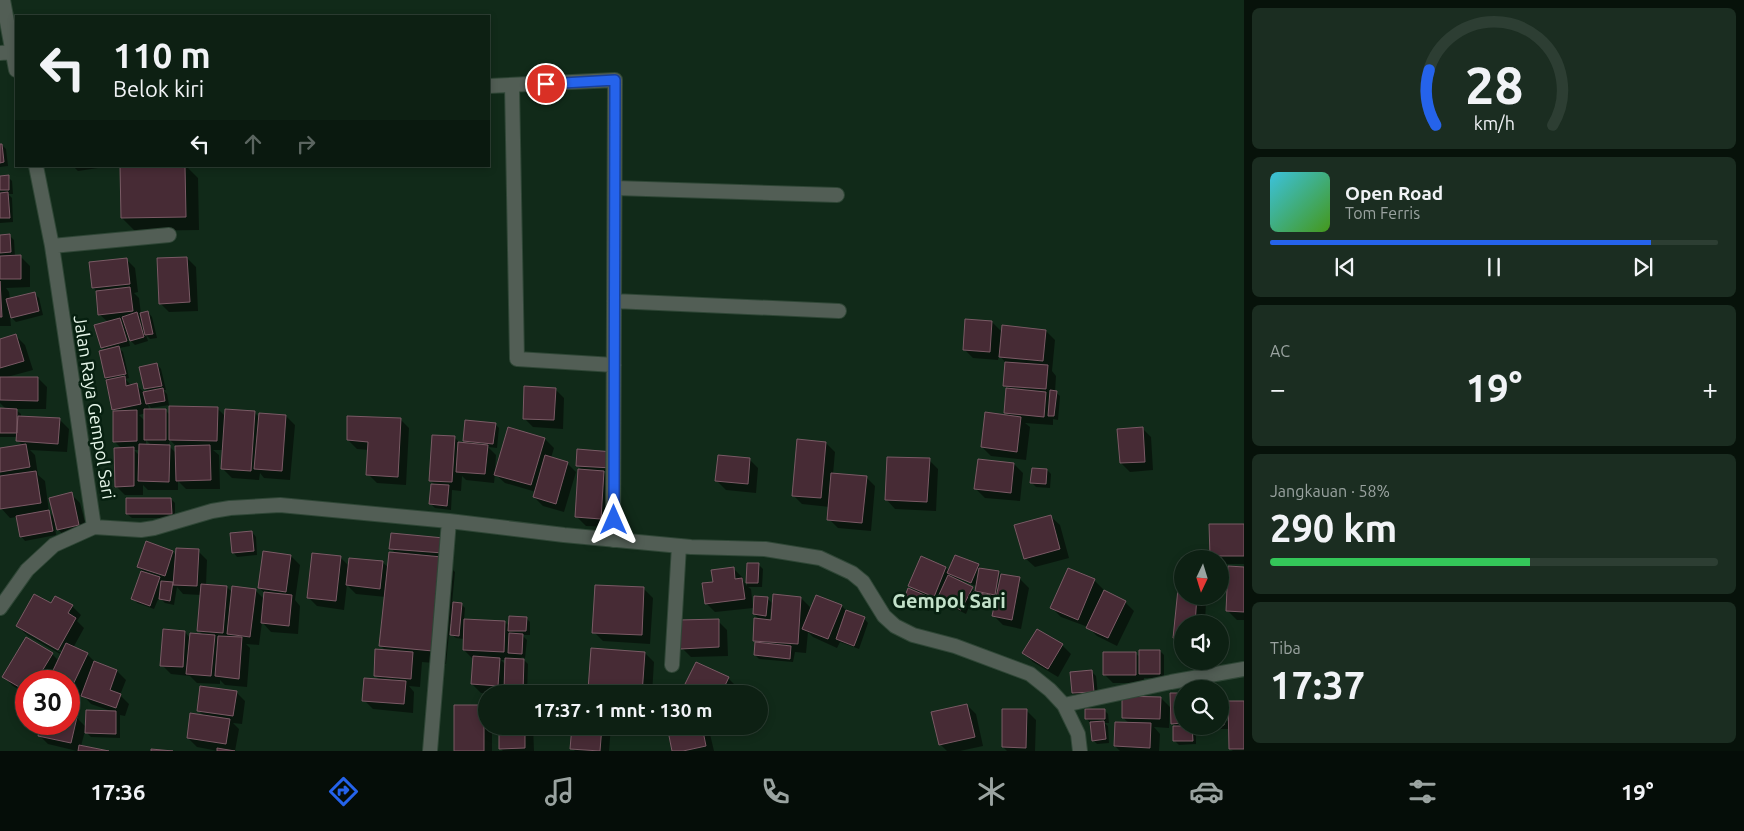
<!DOCTYPE html>
<html lang="id">
<meta charset="utf-8">
<style>
body{margin:0;font-family:Ubuntu,sans-serif;background:#1b2d21;color:#f1f3f6;height:100vh;display:flex;flex-direction:column;font-size:19px;white-space:nowrap}
*{box-sizing:border-box;margin:0}
p{font-size:16px;color:#9aa3a0}
.icon{flex:none;width:28px;height:28px;fill:none;stroke:currentColor;stroke-width:2;stroke-linecap:round;stroke-linejoin:round}
.map{position:relative;flex:1;overflow:hidden}
.sheet{display:flex;flex-direction:column;gap:8px;padding:8px;background:#07120a;width:500px}
.sheet>*{flex:none}
.top-card{position:absolute;left:15px;top:15px;width:475px;height:152px;border-radius:0px;box-shadow:0 2px 8px #0003,0 0 0 1px #2d3e33;background:#0d2013;color:#f1f3f6;overflow:hidden}
.needle{width:32px;rotate:184deg}
.tools{position:absolute;left:1174px;top:550px;display:grid;gap:10px}
.tools a{display:grid;place-items:center;width:55px;height:55px;border-radius:50%;background:#0d2013;box-shadow:0 2px 8px #0003,0 0 0 1px #2d3e33;font-size:25px}
.speed{position:absolute;left:15px;top:670px;display:flex;gap:10px;font-size:25px;font-weight:700;text-align:center}
.speed>*{display:grid;place-content:center;width:65px;height:65px;border-radius:50%;background:#0d2013;box-shadow:0 2px 8px #0003,0 0 0 1px #2d3e33;line-height:1}
.speed .limit{border:8px solid #d22;background:#fff;color:#111}
.pin{position:absolute;display:grid;place-items:center;width:42px;height:42px;color:#fff;margin:-21px;border:2px solid #fff;border-radius:50%;box-shadow:0 1px 5px #0007}
.me{position:absolute;width:55px;margin:-28px;rotate:0deg;stroke-linejoin:round;filter:drop-shadow(0 0 4px #0008)}
.turn{display:flex;align-items:center;gap:18px;height:105px;padding:0 15px;font-size:22px}
.turn .icon{width:65px;height:65px;stroke-width:2.5}
.turn b{display:block;font-size:35px;line-height:42px}
.lanes{display:flex;align-items:center;height:48px;padding:0 15px;background:#0003;justify-content:center;gap:25px;direction:ltr}
.lanes .off{opacity:.35}
.big{font-size:38px;font-weight:700;line-height:1.1}
.sheet .card{flex:1;display:flex;flex-direction:column;justify-content:center;gap:8px;min-width:0;padding:0 18px;border-radius:8px;background:#1b2d21}
.sheet .dial{align-items:center;gap:0}
.dial svg{height:130px;overflow:visible;fill:none;stroke:#2d3e33;stroke-width:7;stroke-linecap:round;text-anchor:middle}
.dial text{fill:#f1f3f6;stroke:none}
.song{display:flex;align-items:center;gap:15px}
.cover{width:60px;height:60px;border-radius:8px;background:linear-gradient(135deg,hsl(190 70% 55%),hsl(100 70% 35%))}
.played{height:5px;border-radius:2px;background:linear-gradient(90deg,#2563eb 85%,#2d3e33 85%)}
.keys{display:flex;justify-content:space-around;direction:ltr}
.heat{display:flex;justify-content:space-between;align-items:center;font-size:28px;direction:ltr}
.charge{height:8px;border-radius:4px;background:linear-gradient(90deg,#34c759 58%,#2d3e33 0)}
.trip{position:absolute;left:478px;top:685px;width:290px;height:50px;border-radius:25px;background:#0d2013;box-shadow:0 2px 8px #0003,0 0 0 1px #2d3e33;font-weight:700;line-height:50px;text-align:center}
.tab-bar{display:flex;height:80px;justify-content:space-around;align-items:center;background:#050d08;color:#9aa3a0}
.tab-bar .icon{width:35px;height:35px}
.tab-bar .on{color:#2563eb}
.tab-bar b{font-size:22px;color:#f1f3f6}
main{display:flex;flex:1;min-height:0}
.map>svg:first-child{display:block}
.shadow{fill:#0007;fill-rule:evenodd}
.building{fill:#472b35;stroke:#7a5a65}
.lines{fill:none;stroke-linecap:round;stroke-linejoin:round}
.minor-casing{stroke:#2f4636;stroke-width:16}
.minor{stroke:#525e55;stroke-width:14}
.route-casing{stroke:#184099;stroke-width:12}
.route{stroke:#2563eb;stroke-width:9}
.labels{text-anchor:middle;dominant-baseline:central;stroke-width:5;stroke-linejoin:round;paint-order:stroke}
.street-label{font-size:18px;fill:#e6f5e9;stroke:#072010}
.quarter-label{font-size:20px;font-weight:bold;fill:#c3e1ca;stroke:#072010}
</style>
<main>
<div class="map">
<svg width="1244" height="751" viewBox="0 0 1244 751">
<rect width="100%" height="100%" fill="#112a19"/>
<path class="shadow" d="M0,145H2L6,149L8,166L0,167Z
M73,166H111L78,171Z
M121,166H186L198,178L199,230L135,231L122,218Z
M0,177H8L12,181L13,194H8L12,198L13,222L0,223Z
M9,235L14,240L15,257H21L30,266V287L6,288L9,292L10,299L34,293L39,298L43,315L16,322L10,316L11,326H0V236Z
M187,258L196,267L198,311L169,312L160,303Z
M126,259L135,268L138,292L134,293L139,298L141,314L148,312L152,317L157,338L150,339L146,335L148,341L135,345L128,338L130,346L119,348L123,352L129,378L125,379L132,386L136,385L145,393L149,392L146,389L141,368L157,364L161,369L166,390H163L167,394L169,405L151,408L148,404L149,410L166,411L170,415L217,408L226,417L254,412L260,418L286,416L295,425L290,480L264,478L260,473L259,480L232,478L223,469L224,450H213L219,455L220,489H186L178,481V490H148L143,485V495H125L116,486L122,449L114,441L116,412L114,409L109,381L106,378L105,351L102,347L108,322L99,314L97,292L93,287ZM146,413L145,421L139,415ZM146,440L152,446H146ZM170,440L176,446L177,454L167,444H169ZM134,450H140L139,455Z
M992,322L1003,333L1046,331L1055,340L1052,371L1056,376L1055,392L1060,396L1058,420L1053,419V425L1025,423L1030,427L1026,460L991,456L982,447L1010,417L1006,413L1008,388L1004,385L1006,363L999,355L998,360L973,358L964,349Z
M16,336L25,345L33,370L7,377L38,378L47,387L46,409H15L21,414V417L60,420L69,429L67,452L30,450L35,455L38,475L45,481L49,512L55,518L71,494L80,503L88,534L67,539L55,526L56,535L25,541L21,536L17,517L10,518L1,508L0,450L23,446L18,441V437H0V410H7L0,403V340Z
M555,389L564,398L563,429L533,427L524,418Z
M400,419L409,428L406,485L377,483L368,474L369,450L357,449L348,440Z
M495,424L499,428L497,448L488,447L496,455L495,472L545,439L554,448L551,458L567,463L576,472L564,512L543,506L534,497L536,492L505,483L495,474L494,483L466,480L462,476L461,491L452,490L451,510L435,508L430,503L435,485L430,480L433,436L455,438L461,444H468L464,441Z
M1142,428L1151,437L1153,470L1130,472L1121,463Z
M826,443L835,452L833,474L866,477L875,486L871,531L838,528L829,519L830,507L802,504L793,495Z
M578,451L616,471H603L613,481L610,527L586,526L577,517L582,470L577,465Z
M749,459L758,468L756,493L726,490L717,481Z
M929,460L938,469L936,511L895,509L886,499Z
M1014,464L1023,473L1020,501L985,498L976,489Z
M1047,470L1051,474L1050,488L1036,487L1032,483Z
M171,499L175,503V518H132L127,514Z
M1050,516L1060,525L1069,558L1035,567L1025,558Z
M1244,525V564H1220V559H1214L1211,555Z
M252,532L256,537L257,555L237,557L233,552Z
M443,539L444,561L455,572L452,603L461,604L465,608L464,620L505,622L510,627L526,618L530,622V635H522L527,640L525,658L521,657L528,664L527,694L481,693L472,684L473,659L464,650V639L456,638L451,634L452,624H450L446,664L422,662L420,687L409,686L414,692L413,713L373,709L364,700L380,680L375,676L386,651L380,645L386,597L356,594L347,585L344,610L317,606L308,597L340,557L349,566L382,562L389,568L396,554L391,548ZM501,660H506V665Z
M198,551L207,560L206,585L227,587L233,593L255,590L264,599L265,593L259,588L291,556L300,565L295,600L300,606L298,634L271,632L262,622L259,645L246,644L250,648L247,687L225,685L220,680V684L197,683L190,676L171,674L162,665L185,632L190,638L203,635L198,630L201,595L183,594L177,587L174,605L165,603L159,597L154,609L137,603L133,598L142,571L138,567L173,552L176,555Z
M748,564H758L763,569L762,587H748L751,589L753,608L715,612L706,603L714,583L733,568L742,577L743,581L747,586Z
M978,565L983,570L1020,579L1029,588L1021,629L1003,625L994,616L997,598H994L992,610L977,607L971,602L966,614L944,603L943,605L933,601L929,611L909,603L905,598L917,593L909,586L946,568L949,571ZM958,579L976,586L975,591L957,581Z
M1244,568V620H1237L1228,611Z
M1094,580L1103,589V591L1125,602L1134,611L1117,646L1097,636L1088,627L1061,617L1052,608Z
M644,589L653,598L650,644L603,641L594,632Z
M1179,590L1182,591V596H1202L1206,601L1205,624H1182V646L1175,638Z
M767,598L774,605L801,598L810,607L809,614L842,606L848,613L864,618L868,623L859,649L840,642L837,648L813,637L808,632L806,653L795,652L793,662L759,659L755,655L756,642L754,640L760,620L754,614ZM771,609H773V621H770Z
M51,605L72,606L81,615L77,621L84,628L73,648L87,654L97,664L117,671L126,680L120,695L129,704L125,716L120,715V738L91,737L85,731L81,746L103,751H77L48,744L39,735L42,724H69V716L77,718L87,728L111,711L91,704L82,694L78,701L69,697V681H26V694L13,686L4,677L52,654L59,661L62,655L27,635L17,626ZM26,630L64,652L63,654L26,633Z
M718,621L727,630L728,656L691,657L682,648Z
M1038,631L1062,645L1071,654L1058,677L1033,662L1024,653Z
M1160,651L1164,655V678H1144V683H1113L1104,674L1135,653L1141,658Z
M645,653L654,662L652,694H594L590,690Z
M1091,671L1096,676L1098,695L1077,697L1073,693Z
M728,678L737,687L734,694H690L685,688Z
M236,692L245,701L242,724L233,723L239,729L235,751H218L197,747L188,738L204,716L198,710Z
M1182,694V726H1198L1191,727L1196,731V744L1179,745L1174,740L1177,727L1172,723L1171,695Z
M1161,698L1170,707L1169,728L1154,727L1160,734L1159,751H1120L1115,746L1129,723L1123,718Z
M1244,702V751H1233L1230,749V729H1217L1214,726H1220V707H1223L1227,711V721H1230Z
M967,705L976,714L983,746L960,751H947L940,744Z
M483,706L486,710V726H492V751H455Z
M1104,710L1108,714L1109,723H1104L1108,726L1109,743L1097,744L1093,740L1091,724L1087,719Z
M1027,711L1036,720L1035,751H1007L1003,747Z
M500,726H533L534,751H503L500,748Z
M573,726H611L609,751H575L572,748Z
M695,726H702L710,734L714,751H673Z"/>
<path class="building" d="M0,144H2L4,162L0,163Z
M120,166H185L186,217L121,218Z
M9,175V190H0V176Z
M8,192L10,218H0V193Z
M10,234L11,252L0,253V235Z
M21,255V279H0V256Z
M187,257L190,302L159,304L157,258Z
M127,258L130,284L92,288L89,262Z
M0,281L2,317H0Z
M130,287L133,311L98,315L96,291Z
M35,292L39,311L11,318L6,299Z
M148,311L153,334L145,335L140,313Z
M137,312L144,337L130,341L122,317Z
M120,318L127,341L101,348L94,325Z
M965,319L992,321L990,352L963,350Z
M1002,325L1046,330L1043,361L999,357Z
M16,334L24,361L0,368V339Z
M119,346L126,374L105,378L99,351Z
M1005,362L1048,365L1046,389L1003,386Z
M157,363L162,386L144,389L139,367Z
M125,376L126,386L137,383L141,404L112,410L106,380Z
M0,377H38V401L0,400Z
M524,386L556,388L554,420L523,419Z
M163,388L165,401L146,404L143,392Z
M1006,388L1046,392L1044,417L1004,413Z
M1050,390L1057,391L1054,416H1048Z
M169,406L218,407L217,441L169,440Z
M0,408L17,409V433H0Z
M144,409H166V440H144Z
M225,409L255,411L251,471L221,469Z
M137,410V441L113,442V411Z
M985,412L1021,417L1017,452L981,447Z
M259,413L286,415L282,471L254,469Z
M18,416L60,418L58,444L16,441Z
M347,416L401,418L398,477L366,475L368,442L347,440Z
M465,420L496,423L493,444L463,441Z
M508,427L545,438L531,485L494,475Z
M1143,427L1145,462L1120,463L1117,429Z
M432,435L455,436L452,482L429,481Z
M797,439L826,442L821,498L792,496Z
M458,442L488,445L485,474L456,472Z
M26,444L30,467L0,472V448Z
M139,444L170,445L169,482L138,481Z
M210,445L211,480L176,481L175,446Z
M134,447V486L115,487L114,448Z
M577,449L613,452L612,468L576,466Z
M545,455L568,462L556,504L533,497Z
M718,455L750,458L748,484L715,481Z
M887,457L930,458L927,502L885,500Z
M978,459L1014,463L1011,493L974,489Z
M1032,468L1047,469L1046,484L1030,483Z
M578,469L604,471L601,519L575,517Z
M36,471L41,503L0,509V476Z
M831,473L867,476L862,523L827,520Z
M431,484L449,485L447,506L429,504Z
M72,492L79,525L57,530L49,498Z
M126,498H171L172,514H126Z
M49,510L53,531L20,537L16,516Z
M1051,515L1060,549L1024,559L1014,525Z
M1209,524H1244V556H1210Z
M252,531L254,551L232,553L230,533Z
M391,533L444,538L443,553L389,549Z
M146,541L173,551L165,576L137,567Z
M176,548L199,549L197,586L173,585Z
M263,551L291,555L286,592L258,588Z
M389,552L442,557L433,651L379,646Z
M312,553L341,556L336,601L307,598Z
M955,555L979,564L971,583L947,573Z
M921,556L946,567L934,597L908,586Z
M349,558L383,561L380,589L346,585Z
M747,563H759L758,583H746Z
M1228,566L1244,567V612L1226,611Z
M734,567L735,579L742,578L745,599L705,604L702,583L713,582L711,570Z
M979,568L999,571L995,595L975,591Z
M1068,568L1095,579L1078,620L1050,608Z
M141,571L160,577L150,606L131,599Z
M1001,574L1020,577L1012,620L992,616Z
M948,575L973,587L961,610L937,599Z
M161,581L173,582L170,601L159,599Z
M201,584L227,586L223,633L197,631Z
M595,585L644,587L642,635L592,633Z
M232,586L256,589L250,637L227,634Z
M908,588L929,597L924,608L904,599Z
M1178,589H1182V596H1197L1195,624H1182V639L1173,638Z
M1104,590L1126,601L1108,638L1086,628Z
M264,592L292,595L289,626L261,623Z
M973,592L990,595L988,606L971,603Z
M34,594L51,603L55,596L73,605L68,613L76,618L58,650L16,626Z
M773,594L801,597L798,644L753,641L754,618L771,620Z
M816,595L842,605L828,639L802,629Z
M754,596L768,597L766,616L753,614Z
M453,602L462,603L459,636L450,635Z
M846,610L865,617L854,646L836,639Z
M509,616L527,617L526,631H508Z
M464,619L505,621L504,652L463,650Z
M719,619V647L680,649L679,620Z
M163,629L185,631L183,667L160,666Z
M1037,629L1063,644L1048,669L1022,653Z
M190,633L215,635L211,676L186,674Z
M509,633L523,634L522,654L508,653Z
M218,636L242,637L239,679L215,676Z
M26,637L53,653L36,681H26V691L2,677Z
M755,642L791,646L790,659L754,655Z
M66,643L88,653L69,693V681H48Z
M591,648L645,652L642,694L588,690Z
M375,649L413,652L411,679L374,676Z
M1139,650H1160V674H1139Z
M1103,652H1136V675H1103Z
M473,656L500,658L498,686L471,684Z
M505,658L524,659L523,692L504,691Z
M94,661L117,670L110,690L121,694L116,708L81,696Z
M696,662L729,677L721,694H694L683,688Z
M1092,670L1094,692L1072,693L1070,672Z
M364,678L406,681L404,704L362,701Z
M200,686L237,691L233,716L197,711Z
M1170,693H1182V723L1171,724Z
M1122,696L1161,697L1160,719L1122,718Z
M1228,701H1244V749H1229Z
M967,704L975,737L939,745L931,712Z
M454,705H484V751H454Z
M1220,705H1223L1224,725H1220Z
M1002,709H1027L1026,748L1002,747Z
M1085,709H1105V719H1085Z
M86,710L116,711V734L85,733Z
M190,713L230,719L226,744L187,738Z
M69,715L77,717L71,743L38,736L41,724H69Z
M1104,721L1106,739L1092,741L1090,722Z
M1115,722L1151,723L1150,748L1114,746Z
M499,726H525V748L499,749Z
M572,726H602L600,751L570,749Z
M689,726H702L706,746L683,751H672L668,731Z
M1173,726H1192L1193,741H1173Z
M79,745L109,751H78Z
M217,748L235,751H217Z
M151,749L173,751H151Z"/>
<g class="lines">
<g class="minor-casing">
<path id="minor" d="M3,0L16,70
M0,53L13,52
M512,85L517,359L614,365
M489,86L615,80L613,540
M615,188L837,195
M52,246L169,235
M614,301L839,311
M94,527L141,530L154,528L212,511L230,508L280,505L449,521L564,535L691,547L765,549L820,558L852,573L863,582L884,616L895,626L913,635L955,646L1030,674L1050,690L1064,705L1078,734L1080,751
M0,608L27,570L54,545L94,527L52,246L36,166
M672,665L679,546
M1064,705L1171,682L1244,669
M430,751L449,521"/>
</g>
<use href="#minor" class="minor"/>
</g>
<g class="lines">
<g class="route-casing">
<path id="route" d="M546,84L615,80L614,520"/>
</g>
<use href="#route" class="route"/>
</g>
<g class="labels">
<g class="street-label">
<text transform="translate(95 407) rotate(81)">Jalan Raya Gempol Sari</text>
</g>
<g class="quarter-label">
<text x="949" y="600">Gempol Sari</text>
</g>
</g>
</svg>
<div class="tools">
<a><svg class="needle" viewBox="-14 -14 28 28"><path d="M0-13l5 13h-10z" fill="#e53935"/><path d="M0 13l5-13h-10z" fill="#9aa3a0"/></svg></a>
<a><svg class="icon" aria-label="sound" viewBox="0 0 24 24"><path d="M4 9h4l5-4v14l-5-4H4zM17 9q2 3 0 6"/></svg></a>
<a><svg class="icon" aria-label="search" viewBox="0 0 24 24"><circle cx="10" cy="10" r="6"/><path d="M15 15l6 6"/></svg></a>
</div>
<div class="speed"><div class="limit">30</div></div>
<div class="pin" style="left:546px;top:84px;background:#d93025"><svg class="icon" aria-label="arrive" viewBox="0 0 24 24"><path d="M6 21V4h12l-3 4 3 4H6"/></svg></div>
<svg class="me" style="left:614px;top:520px" viewBox="-20 -20 40 40"><path d="M0-17L14 15 0 8-14 15z" fill="#2563eb" stroke="#fff" stroke-width="4"/></svg>
<div class="trip">17:37 · 1 mnt · 130 m</div>
<div class="top-card">
<div class="turn"><svg class="icon" aria-label="left" viewBox="0 0 24 24"><path d="M17 20v-9H6M10 6l-5 5 5 5"/></svg><div><b>110 m</b>Belok kiri</div></div>
<div class="lanes"><svg class="icon" aria-label="left" viewBox="0 0 24 24"><path d="M17 20v-9H6M10 6l-5 5 5 5"/></svg><svg class="icon off" aria-label="ahead" viewBox="0 0 24 24"><path d="M12 20V5M6 11l6-6 6 6"/></svg><svg class="icon off" aria-label="right" viewBox="0 0 24 24"><path d="M7 20v-9h11M14 6l5 5-5 5"/></svg></div>
</div>
</div>
<section class="sheet">
<div class="card dial"><svg viewBox="0 0 100 80">
<path d="M14 69A42 42 0 1 1 86 69"/>
<path d="M14 69A42 42 0 0 1 10 35" stroke="#2563eb"/>
<text x="50" y="56" font-size="32" font-weight="700">28</text>
<text x="50" y="72" font-size="11">km/h</text>
</svg></div>
<div class="card">
<div class="song"><i class="cover"></i><div><b>Open Road</b><p>Tom Ferris</p></div></div>
<div class="played"></div>
<div class="keys"><svg class="icon" aria-label="previous" viewBox="0 0 24 24"><path d="M18 5L8 12l10 7zM5 5v14"/></svg><svg class="icon" aria-label="pause" viewBox="0 0 24 24"><path d="M8 5v14M16 5v14"/></svg><svg class="icon" aria-label="next" viewBox="0 0 24 24"><path d="M6 5l10 7-10 7zM19 5v14"/></svg></div>
</div>
<div class="card"><p>AC</p>
<div class="heat"><a>−</a><b class="big">19°</b><a>+</a></div>
</div>
<div class="card"><p>Jangkauan · 58%</p><b class="big">290 km</b><div class="charge"></div></div>
<div class="card"><p>Tiba</p><b class="big">17:37</b></div>
</section>
</main>
<nav class="tab-bar">
<b>17:36</b>
<svg class="icon on" aria-label="directions" viewBox="0 0 24 24"><path d="M12 3l9 9-9 9-9-9zM9 14v-3h6M13 9l2 2-2 2"/></svg>
<svg class="icon" aria-label="music" viewBox="0 0 24 24"><path d="M9 18V5l10-2v13"/><circle cx="6" cy="18" r="3"/><circle cx="16" cy="16" r="3"/></svg>
<svg class="icon" aria-label="phone" viewBox="0 0 24 24"><path d="M5 4h4l2 5-3 2q2 4 5 5l2-3 5 2v4C11 20 4 13 5 4z"/></svg>
<svg class="icon" aria-label="climate" viewBox="0 0 24 24"><path d="M12 3v18M4 7l16 10M4 17L20 7"/></svg>
<svg class="icon" aria-label="car" viewBox="0 0 24 24"><path d="M5 17H2v-5l4-1 3-4h7l3 4 3 1v5h-3M9 17h6M6 11h13"/><circle cx="7" cy="17" r="2"/><circle cx="17" cy="17" r="2"/></svg>
<svg class="icon" aria-label="filters" viewBox="0 0 24 24"><path d="M4 7h16M4 17h16"/><circle cx="9" cy="7" r="2"/><circle cx="15" cy="17" r="2"/></svg>
<b>19°</b>
</nav>
